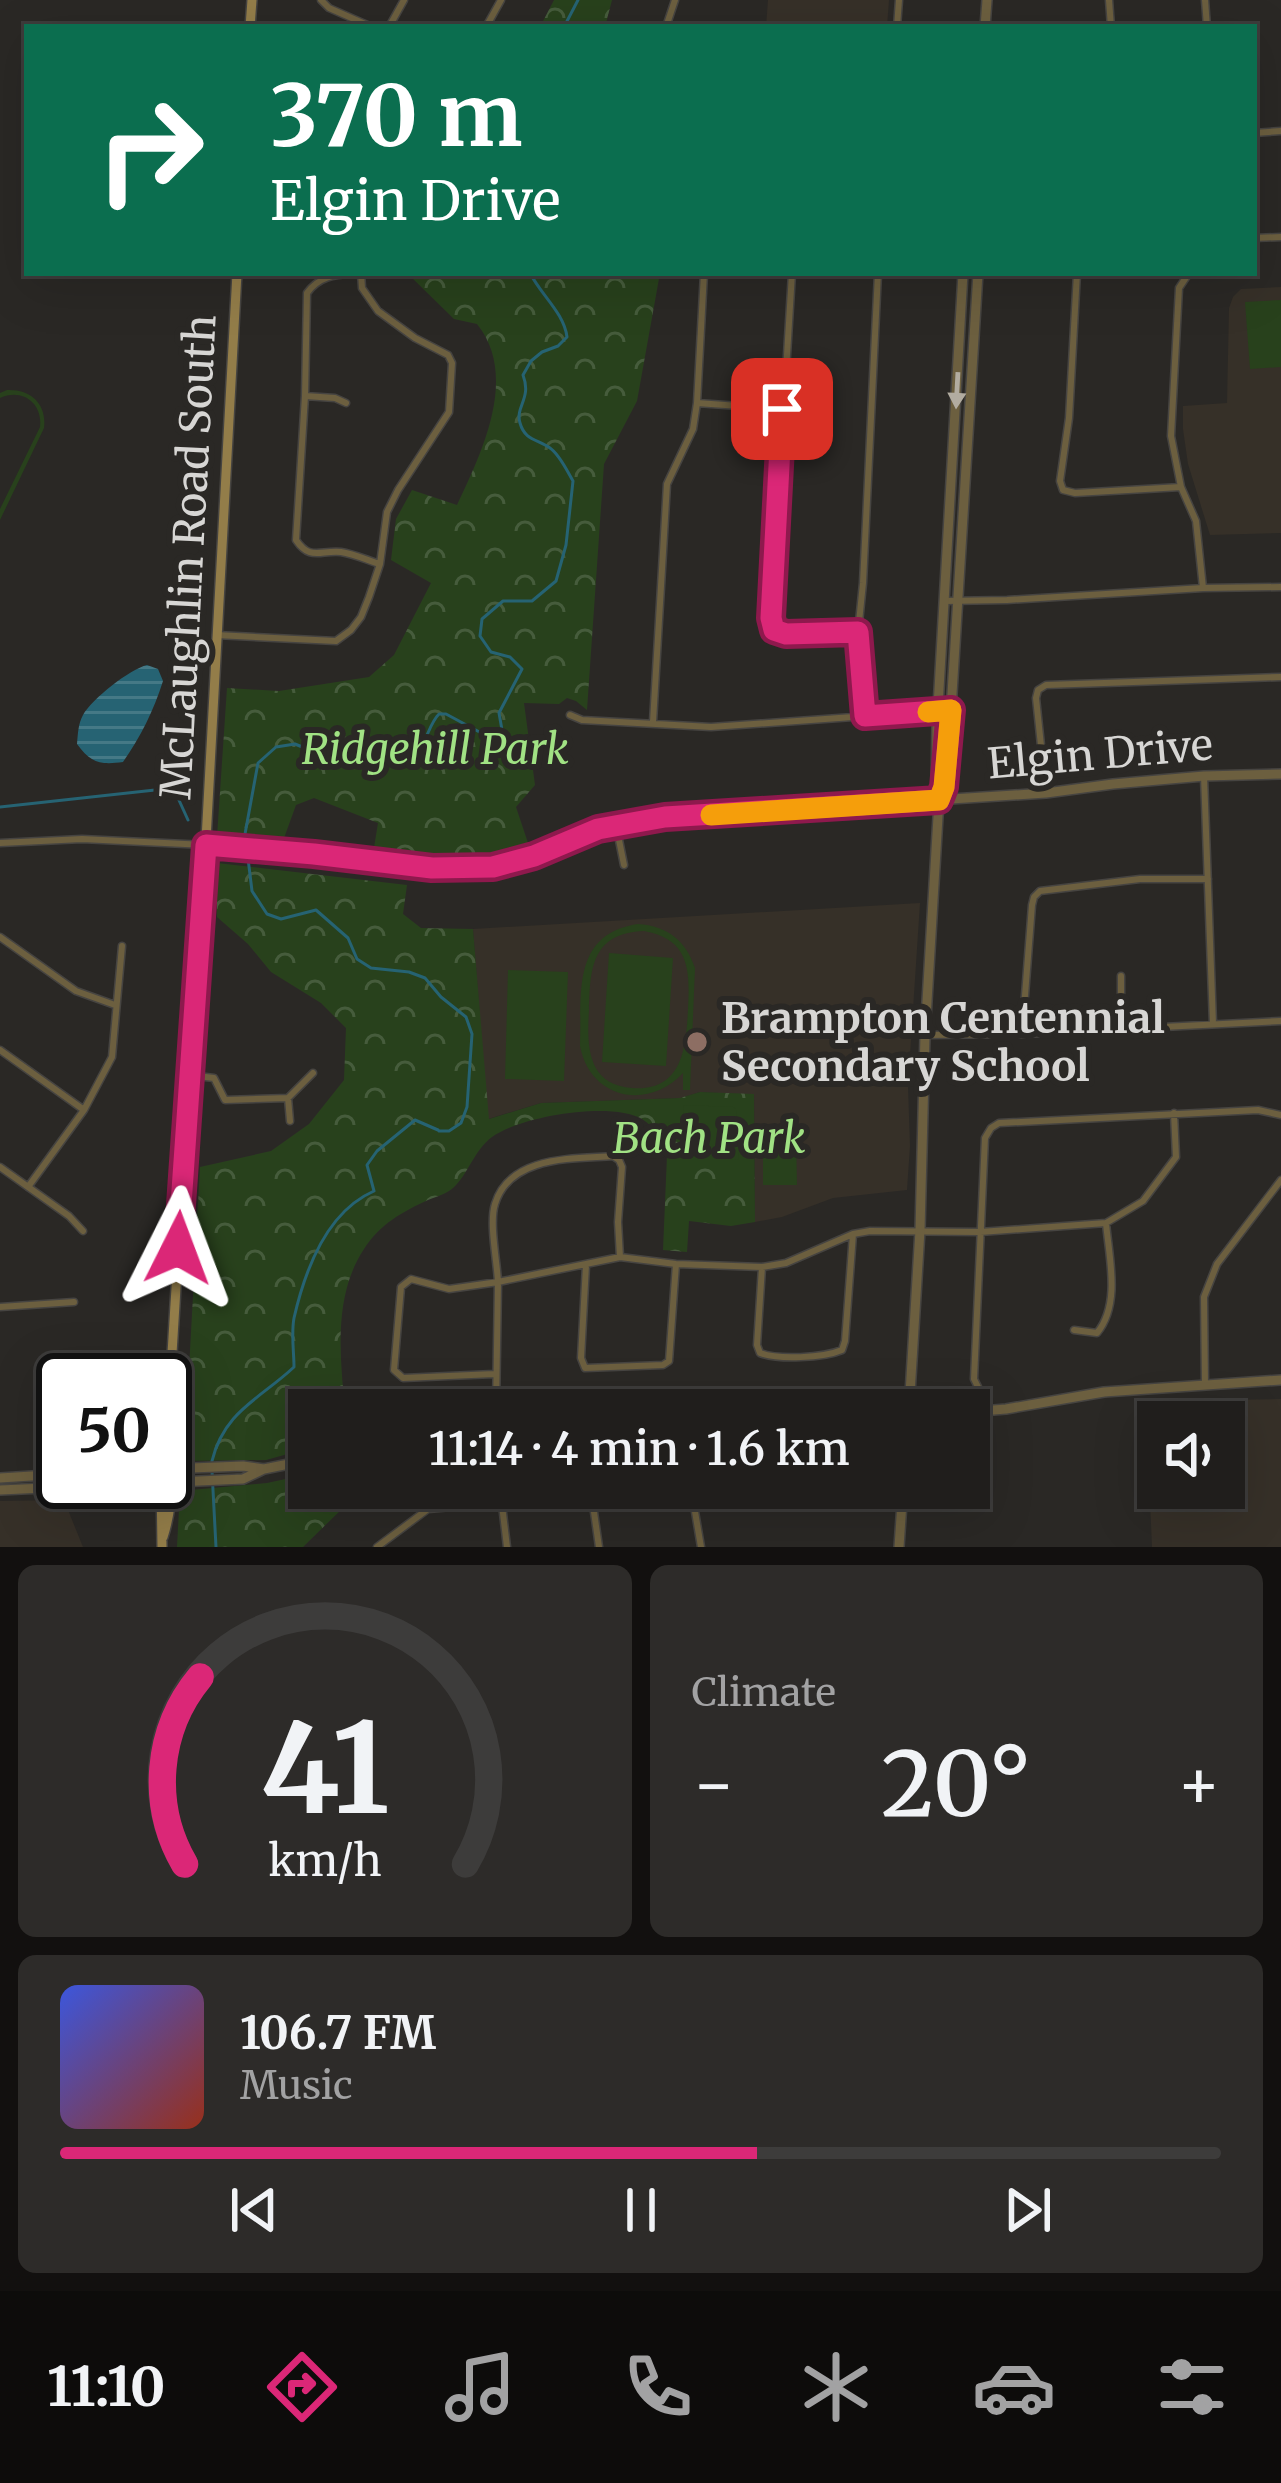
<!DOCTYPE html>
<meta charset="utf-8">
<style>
body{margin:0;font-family:Merriweather,serif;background:#2d2b29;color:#f1f3f6;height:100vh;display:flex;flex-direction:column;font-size:45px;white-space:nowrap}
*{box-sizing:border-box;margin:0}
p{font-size:39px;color:#a2a2a3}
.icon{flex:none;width:66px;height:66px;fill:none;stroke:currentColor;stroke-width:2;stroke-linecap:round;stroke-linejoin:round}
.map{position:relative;height:1547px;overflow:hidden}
.drawer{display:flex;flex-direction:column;gap:18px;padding:18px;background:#12100f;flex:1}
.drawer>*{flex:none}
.banner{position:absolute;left:24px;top:24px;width:1233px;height:252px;border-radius:0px;box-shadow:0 12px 48px #0002,0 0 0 3px #3d3c3b;background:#0b6e4f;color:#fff;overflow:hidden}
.controls{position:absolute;left:1137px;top:1401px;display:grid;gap:24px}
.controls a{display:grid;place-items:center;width:108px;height:108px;border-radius:0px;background:#201e1c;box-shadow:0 12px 48px #0002,0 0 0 3px #3d3c3b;font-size:60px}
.speed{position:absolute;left:36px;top:1353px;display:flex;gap:24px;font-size:60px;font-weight:700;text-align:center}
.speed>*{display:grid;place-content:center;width:156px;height:156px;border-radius:50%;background:#201e1c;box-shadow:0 12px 48px #0002,0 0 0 3px #3d3c3b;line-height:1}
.speed .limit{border:6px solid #111;border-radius:18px;background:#fff;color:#111}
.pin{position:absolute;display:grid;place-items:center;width:102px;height:102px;color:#fff;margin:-51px;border-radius:24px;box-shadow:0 6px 18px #0006}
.me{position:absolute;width:132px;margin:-66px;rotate:3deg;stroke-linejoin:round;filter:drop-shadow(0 0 9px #0008)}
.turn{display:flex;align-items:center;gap:42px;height:252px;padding:0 48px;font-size:54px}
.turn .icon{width:156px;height:156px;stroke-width:2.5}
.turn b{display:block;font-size:84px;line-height:102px}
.big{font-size:90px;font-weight:600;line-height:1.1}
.drawer .widget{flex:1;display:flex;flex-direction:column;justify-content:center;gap:18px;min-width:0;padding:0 42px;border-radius:18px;background:#2d2b29}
.drawer .dial{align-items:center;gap:0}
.dial svg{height:312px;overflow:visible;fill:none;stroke:#3d3c3b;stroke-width:7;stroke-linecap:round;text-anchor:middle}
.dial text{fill:#f1f3f6;stroke:none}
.song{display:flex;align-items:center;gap:36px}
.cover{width:144px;height:144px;border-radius:18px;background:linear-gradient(135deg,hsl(230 70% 55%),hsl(10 70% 35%))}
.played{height:12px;border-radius:6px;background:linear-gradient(90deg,#db2777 60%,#3d3c3b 60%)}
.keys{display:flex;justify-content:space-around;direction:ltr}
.heat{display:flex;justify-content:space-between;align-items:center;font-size:66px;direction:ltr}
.drawer .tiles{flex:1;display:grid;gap:18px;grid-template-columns:1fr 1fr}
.widget:last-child{grid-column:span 2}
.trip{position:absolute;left:288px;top:1389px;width:702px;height:120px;border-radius:0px;background:#201e1c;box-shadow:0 12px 48px #0002,0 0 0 3px #3d3c3b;font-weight:600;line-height:120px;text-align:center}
.tab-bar{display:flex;height:192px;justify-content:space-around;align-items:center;background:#0d0c0b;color:#a2a2a3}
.tab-bar .icon{width:84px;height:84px}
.tab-bar .selected{color:#db2777}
.tab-bar b{font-size:54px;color:#f1f3f6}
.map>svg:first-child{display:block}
.built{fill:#363028;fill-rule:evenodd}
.park{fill:url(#park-crowns)}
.garden{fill:#28411c;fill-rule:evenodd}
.water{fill:url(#water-rules)}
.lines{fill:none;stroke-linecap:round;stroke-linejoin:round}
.stream{stroke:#266373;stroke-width:3}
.minor-casing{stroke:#464441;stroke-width:9}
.tertiary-casing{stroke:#464441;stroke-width:12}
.secondary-casing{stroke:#464441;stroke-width:12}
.minor{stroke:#6c5f3f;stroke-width:6}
.tertiary{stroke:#6c5f3f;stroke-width:9}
.secondary{stroke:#937d49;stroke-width:9}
.oneway{fill:#b2aca0}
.route-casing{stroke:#8e194d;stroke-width:30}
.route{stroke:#db2777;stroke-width:21}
.slow{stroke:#f59e0b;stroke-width:21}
.education-dot{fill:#8d6e63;stroke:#2a2825;stroke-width:4.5}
.labels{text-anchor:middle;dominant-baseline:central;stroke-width:12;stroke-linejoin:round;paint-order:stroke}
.street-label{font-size:42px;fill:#d7d6d4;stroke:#2a2825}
.park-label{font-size:42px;font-style:italic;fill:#a1e284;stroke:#2a2825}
.poi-label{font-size:42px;font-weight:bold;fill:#d7d6d4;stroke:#2a2825;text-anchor:start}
</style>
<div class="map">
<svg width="1281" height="1547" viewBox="0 0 1281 1547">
<defs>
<pattern id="park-crowns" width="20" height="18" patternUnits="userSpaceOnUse" patternTransform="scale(3)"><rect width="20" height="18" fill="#28411c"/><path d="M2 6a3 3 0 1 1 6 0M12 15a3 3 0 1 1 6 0" fill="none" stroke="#465c3c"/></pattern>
<pattern id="water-rules" width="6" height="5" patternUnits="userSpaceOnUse" patternTransform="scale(3)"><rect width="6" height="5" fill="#266373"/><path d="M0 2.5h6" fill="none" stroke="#457986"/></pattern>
</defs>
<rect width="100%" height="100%" fill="#2a2825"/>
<path class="built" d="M768,0H889L887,27H766Z
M1281,287V533L1210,535L1188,464L1183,429V406L1227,403L1229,308L1233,297L1241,289Z
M920,903L908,1086L910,1146L907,1190L833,1198L782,1217L755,1222L754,1095L700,1092L681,1098L541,1103L488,1119L473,929Z
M1281,1399V1547H1152L1146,1409L1225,1400ZM1224,1422V1488H1158V1422Z
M64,1500L83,1547H0V1501Z"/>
<path class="park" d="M554,0H612L605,27H540Z
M407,273H660L637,401L604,464L587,710L576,701L567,698L559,704L524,703L535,785L516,807L528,843C485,865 421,856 373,854L378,823L314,798L296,805L284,838L217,837L227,688L279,691L369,677L394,655L431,583L391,560L396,519L412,490L457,505C482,452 519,376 477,324L454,319Z
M217,863L407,885L403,914L421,928L473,929L489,1119L541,1103L680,1098L700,1092L754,1094L755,1222L731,1226L689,1221L687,1252L663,1250L667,1156C663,1142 656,1128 642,1119C612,1101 520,1116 492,1137C474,1150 468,1175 453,1188C448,1193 436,1197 428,1200C402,1212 380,1224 364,1249C333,1296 340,1356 345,1410H309V1448L266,1460L184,1461L200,1167L271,1151L309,1124L344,1080L346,1028L321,1003L271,972L248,944L217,917Z
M309,1474V1488H353L347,1504L303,1547H177L180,1491L267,1483Z"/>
<path class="garden" d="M1281,300V367L1250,369L1245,302Z
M7,390C31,389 47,404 44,428L0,520V509L40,427C43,403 22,388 0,398V393Z
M638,924C668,926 686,941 695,968L690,1090H683V1073C648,1111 590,1099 580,1046C582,994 571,934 638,924ZM644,931C690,939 690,971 688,1009C686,1047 683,1092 632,1088C586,1085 587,1044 589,1010C590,968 592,933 644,931Z
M609,953L673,958L666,1066L602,1062Z
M508,970L568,972L564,1081L505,1079Z
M684,1105L733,1107L736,1109L739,1159C703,1164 679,1141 684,1105Z
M763,1137H796L797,1185H763Z"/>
<path class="water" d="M147,665L158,669L163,681C154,710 140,738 123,762C100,765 91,763 77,744C78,734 78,724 83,715C92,699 130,669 147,665Z"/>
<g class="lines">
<path class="stream" d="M564,27L578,0
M0,807L155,790L178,798L188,820
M439,1131H449L461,1123L467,1107L472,1034L466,1017L441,997L425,978L409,972L371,968L357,959L348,938L316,910L281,919L267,914L252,891L245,834L258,763L276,747L295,744L324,756L358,749L385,765C395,758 407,757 416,751C427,744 428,725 439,714H446L485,735H497L502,730L499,713L522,669L510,657L491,652L480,636L482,619L503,601H532L556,581L566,545L573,481C567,471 560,455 550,448C538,439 525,441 520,423C515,406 532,399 523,375L531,361L542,352L558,346L567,337C564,313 541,295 530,273
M212,1461C224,1411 260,1399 294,1367C294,1352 291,1334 294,1318C305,1270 326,1212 374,1191L367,1165L377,1151L415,1120L438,1130
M212,1471L216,1547"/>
<g class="minor-casing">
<path id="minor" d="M321,0L329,8L372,27
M1109,0L1111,27
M1205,0L1207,27
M389,27L404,0
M486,27L501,0
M666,27L675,0
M897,27L899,0
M1254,133L1281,131
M1254,238L1281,237
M360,273C338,275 321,274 307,293L305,396L296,540C310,561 320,550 341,552C354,554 367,560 380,564
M792,273L771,618L774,630L786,635L858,632
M1077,273L1069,418L1060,481L1063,490L1075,493L1181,487
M1189,273L1179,288L1171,436L1181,487L1196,521L1203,588
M305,396L335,398L346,403
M697,403L782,409
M944,601L1007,600L1203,588L1281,587
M216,635L336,641L351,630L361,617L369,597L380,564L387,512L398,490L449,412L452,363L448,355L415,338L378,311L362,288L361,273
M570,715L582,720L711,727L951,710
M864,716L858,632L863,583L878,273
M653,722L667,484L693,429L697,403L704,273
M1204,776L1213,1024
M1046,793L1036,698L1038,690L1046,685L1281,677
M616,825L624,865
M0,843L82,839L206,845
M0,937L76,991L115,1005
M1121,1030V976
M1022,1034L1032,905L1034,897L1040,891L1140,879H1208
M925,1035L1024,1034L1281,1021
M0,1050L84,1110
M189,1075L214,1078L225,1100L288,1098L313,1073
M288,1098L290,1121
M0,1167L69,1216L83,1231
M28,1187L84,1110L112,1057L122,946
M586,1265L581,1358L585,1368L663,1365L669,1361L676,1264
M762,1267L757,1345L760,1353C778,1360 823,1358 842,1350L845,1341L853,1234
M0,1307L74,1302
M1074,1330L1097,1333C1121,1304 1109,1257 1106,1223
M494,1374L403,1378L394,1370L401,1287L411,1279L449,1289L498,1282C497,1261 489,1223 495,1204C510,1155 574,1159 613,1156L619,1160L622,1167L618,1222L620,1257
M1205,1385L1204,1297L1217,1264L1281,1180
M978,1387L974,1379L985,1138L991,1128L999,1123L1258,1110L1281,1115
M496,1410L498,1282L620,1257L676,1264L762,1267L786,1263L853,1234L870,1231L980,1232L1106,1223L1143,1201L1176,1157L1174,1113
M500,1488L507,1547
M691,1488L701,1547
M692,1495L780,1488
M377,1547L428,1509L581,1496L588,1497L593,1505L599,1547"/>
</g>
<g class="tertiary-casing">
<path id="tertiary" d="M985,27L987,0
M939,800L944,787L951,710L978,273
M206,845L315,854L432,868L493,867L534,856L598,829L665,817L1046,793L1113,784L1204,776L1281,774
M909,1410L920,1230L925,1035L939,800L936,788L937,724L963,273
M969,1412L1006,1409L1104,1392L1281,1380
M165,1469L243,1466L264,1469
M0,1478L63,1474
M0,1490L243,1479L264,1469L309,1460
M899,1547L903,1488"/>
</g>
<g class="secondary-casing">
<path id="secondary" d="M250,27L252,0
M165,1429L168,1419L189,1075L205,858L237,273
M161,1482L162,1547
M163,1537C173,1507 176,1454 169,1424"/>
</g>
<use href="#minor" class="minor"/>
<use href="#tertiary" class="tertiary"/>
<use href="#secondary" class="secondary"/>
</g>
<defs><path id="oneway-solid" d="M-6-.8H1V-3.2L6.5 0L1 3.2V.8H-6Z" transform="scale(3)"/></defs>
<use class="oneway" href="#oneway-solid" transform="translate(957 390) rotate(93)"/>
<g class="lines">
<g class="route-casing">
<path id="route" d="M178,1248L206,845L314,854L432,868L493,867L534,856L598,829L665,817L939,800L944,787L951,710L865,716L858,632L786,634L774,630L771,618L782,409"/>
</g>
<use href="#route" class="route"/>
<path class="slow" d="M711,815L939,800L944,787L951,710L928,712"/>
</g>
<circle class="education-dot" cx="697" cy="1042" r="12"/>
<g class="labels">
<g class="street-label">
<text transform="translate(188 557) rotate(-87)">McLaughlin Road South</text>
<text transform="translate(1100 754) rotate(-5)">Elgin Drive</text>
</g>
<g class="park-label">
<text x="435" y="749">Ridgehill Park</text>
<text x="709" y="1138">Bach Park</text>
</g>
<g class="poi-label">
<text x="721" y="1018">Brampton Centennial<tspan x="721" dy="48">Secondary School</tspan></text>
</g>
</g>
</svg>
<div class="controls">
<a><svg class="icon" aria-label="sound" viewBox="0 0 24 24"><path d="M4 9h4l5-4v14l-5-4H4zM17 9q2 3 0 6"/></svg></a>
</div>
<div class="speed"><div class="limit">50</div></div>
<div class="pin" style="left:782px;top:409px;background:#d93025"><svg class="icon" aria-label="arrive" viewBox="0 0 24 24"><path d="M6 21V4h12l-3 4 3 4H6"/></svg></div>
<svg class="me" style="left:178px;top:1248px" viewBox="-20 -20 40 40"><path d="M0-17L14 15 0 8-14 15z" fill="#db2777" stroke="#fff" stroke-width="4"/></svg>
<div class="trip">11:14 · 4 min · 1.6 km</div>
<div class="banner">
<div class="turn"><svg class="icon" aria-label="right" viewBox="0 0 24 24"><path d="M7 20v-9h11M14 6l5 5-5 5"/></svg><div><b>370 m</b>Elgin Drive</div></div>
</div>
</div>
<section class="drawer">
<div class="tiles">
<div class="widget dial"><svg viewBox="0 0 100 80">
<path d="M14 69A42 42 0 1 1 86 69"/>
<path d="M14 69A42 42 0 0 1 18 21" stroke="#db2777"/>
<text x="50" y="56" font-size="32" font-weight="700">41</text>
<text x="50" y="72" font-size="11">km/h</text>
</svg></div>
<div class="widget"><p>Climate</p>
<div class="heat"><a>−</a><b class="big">20°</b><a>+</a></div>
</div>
<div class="widget">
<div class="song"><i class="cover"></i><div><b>106.7 FM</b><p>Music</p></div></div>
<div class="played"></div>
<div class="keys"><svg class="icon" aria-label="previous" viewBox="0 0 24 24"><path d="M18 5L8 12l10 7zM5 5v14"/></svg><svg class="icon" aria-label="pause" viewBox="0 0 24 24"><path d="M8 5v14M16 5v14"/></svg><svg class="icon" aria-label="next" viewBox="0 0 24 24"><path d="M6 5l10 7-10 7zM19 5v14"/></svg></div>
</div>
</div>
</section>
<nav class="tab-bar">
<b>11:10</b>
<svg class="icon selected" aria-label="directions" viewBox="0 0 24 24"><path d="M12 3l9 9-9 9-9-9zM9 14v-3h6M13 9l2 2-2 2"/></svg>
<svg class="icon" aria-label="music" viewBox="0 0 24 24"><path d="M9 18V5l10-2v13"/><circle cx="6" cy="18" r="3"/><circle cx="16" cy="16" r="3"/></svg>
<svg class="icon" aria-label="phone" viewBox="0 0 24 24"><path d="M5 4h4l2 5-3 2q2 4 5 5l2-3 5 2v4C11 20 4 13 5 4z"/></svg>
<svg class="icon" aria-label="climate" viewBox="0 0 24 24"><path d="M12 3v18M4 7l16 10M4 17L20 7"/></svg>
<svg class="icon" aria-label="car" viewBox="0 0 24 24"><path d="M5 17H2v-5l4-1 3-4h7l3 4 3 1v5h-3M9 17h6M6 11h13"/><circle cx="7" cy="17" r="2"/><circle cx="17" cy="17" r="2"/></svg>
<svg class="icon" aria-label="filters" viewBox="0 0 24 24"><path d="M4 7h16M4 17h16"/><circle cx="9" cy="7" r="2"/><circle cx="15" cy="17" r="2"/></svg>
</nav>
